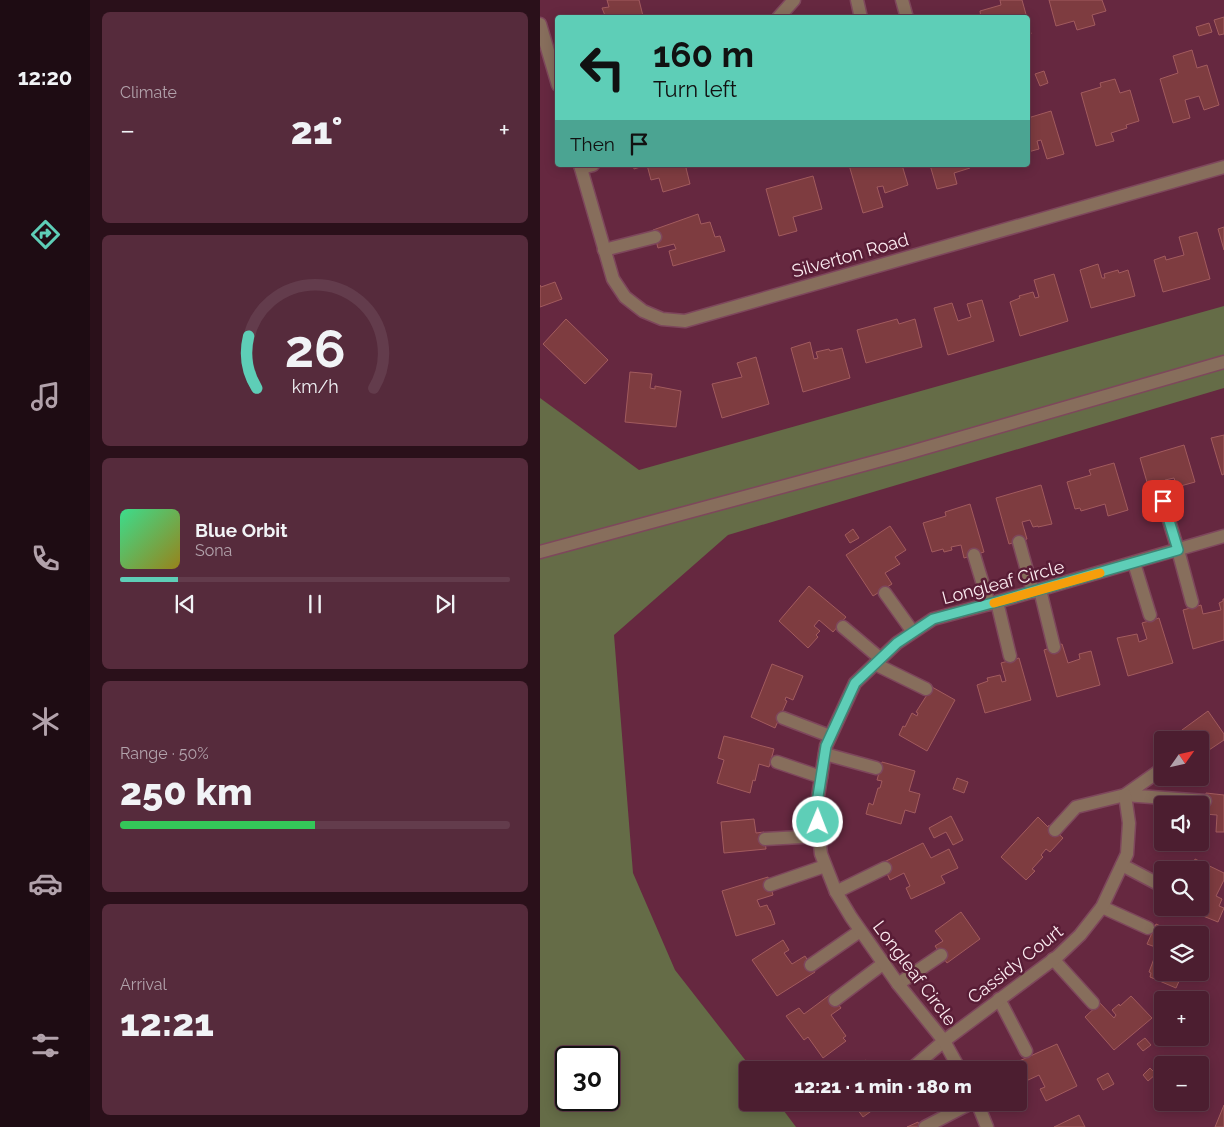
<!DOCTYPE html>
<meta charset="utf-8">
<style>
body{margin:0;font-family:Raleway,sans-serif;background:#562b3c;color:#f1f3f6;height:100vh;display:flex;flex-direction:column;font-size:19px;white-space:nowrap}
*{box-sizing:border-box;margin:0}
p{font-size:16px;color:#b2a2ab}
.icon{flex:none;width:28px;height:28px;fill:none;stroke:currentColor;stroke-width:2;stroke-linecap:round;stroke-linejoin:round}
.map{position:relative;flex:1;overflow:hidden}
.drawer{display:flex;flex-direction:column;gap:12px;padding:12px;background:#2a101a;width:450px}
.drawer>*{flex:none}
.top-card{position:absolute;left:15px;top:15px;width:475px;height:152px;border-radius:5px;box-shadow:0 2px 12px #0003,0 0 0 1px #633c4c;background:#5eceb7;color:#111;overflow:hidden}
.needle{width:32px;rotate:56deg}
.controls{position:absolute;left:614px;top:731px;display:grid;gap:10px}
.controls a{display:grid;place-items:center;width:55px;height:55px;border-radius:5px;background:#4c1e30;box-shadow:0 2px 12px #0003,0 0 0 1px #633c4c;font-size:25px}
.speed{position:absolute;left:15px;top:1046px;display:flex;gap:10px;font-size:25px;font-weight:700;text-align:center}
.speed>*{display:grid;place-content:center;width:65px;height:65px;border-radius:50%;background:#4c1e30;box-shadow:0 2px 12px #0003,0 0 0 1px #633c4c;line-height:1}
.speed .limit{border:2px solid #111;border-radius:8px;background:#fff;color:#111}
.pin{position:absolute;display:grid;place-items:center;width:42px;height:42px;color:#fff;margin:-21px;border-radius:10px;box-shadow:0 2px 8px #0006}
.me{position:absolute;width:55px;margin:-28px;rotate:1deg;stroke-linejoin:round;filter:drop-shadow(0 0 4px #0008)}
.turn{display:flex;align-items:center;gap:18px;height:105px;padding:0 15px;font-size:22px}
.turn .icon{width:65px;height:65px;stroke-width:2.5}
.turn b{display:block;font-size:35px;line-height:42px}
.then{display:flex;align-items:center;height:48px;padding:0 15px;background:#0003;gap:10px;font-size:19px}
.big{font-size:38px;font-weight:800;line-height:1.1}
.drawer .widget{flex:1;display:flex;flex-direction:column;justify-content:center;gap:8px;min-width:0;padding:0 18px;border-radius:8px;background:#562b3c}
.drawer .dial{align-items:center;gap:0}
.dial svg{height:130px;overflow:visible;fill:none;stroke:#633c4c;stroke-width:7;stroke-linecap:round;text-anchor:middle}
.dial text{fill:#f1f3f6;stroke:none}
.song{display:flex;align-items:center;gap:15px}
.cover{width:60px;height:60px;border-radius:8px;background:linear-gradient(135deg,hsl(150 70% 55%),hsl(50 70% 35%))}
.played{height:5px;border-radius:2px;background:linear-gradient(90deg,#5eceb7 15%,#633c4c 15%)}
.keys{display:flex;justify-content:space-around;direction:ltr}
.heat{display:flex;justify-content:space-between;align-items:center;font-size:28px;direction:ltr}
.charge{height:8px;border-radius:4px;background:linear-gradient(90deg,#34c759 50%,#633c4c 0)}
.trip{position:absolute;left:199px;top:1061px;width:288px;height:50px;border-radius:5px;background:#4c1e30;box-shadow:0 2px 12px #0003,0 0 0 1px #633c4c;font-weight:800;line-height:50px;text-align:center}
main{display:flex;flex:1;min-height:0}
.tab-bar{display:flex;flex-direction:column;width:90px;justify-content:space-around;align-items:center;background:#1e0c13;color:#b2a2ab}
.tab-bar .icon{width:35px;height:35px}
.tab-bar .on{color:#5eceb7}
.tab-bar b{font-size:22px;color:#f1f3f6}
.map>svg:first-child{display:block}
.green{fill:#656c47;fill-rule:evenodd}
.building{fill:#7e3c40;stroke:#a25b5e}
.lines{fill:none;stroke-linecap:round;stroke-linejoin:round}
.lane-casing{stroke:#7e475c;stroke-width:15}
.street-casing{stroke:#7e475c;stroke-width:15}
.lane{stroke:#876e5c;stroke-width:12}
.street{stroke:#876e5c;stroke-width:12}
.route-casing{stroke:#3d8677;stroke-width:12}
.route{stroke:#5eceb7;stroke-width:9}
.slow{stroke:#f59e0b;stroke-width:9}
.labels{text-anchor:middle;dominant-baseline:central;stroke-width:5;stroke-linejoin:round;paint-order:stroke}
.street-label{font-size:18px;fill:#fbebf0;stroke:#591d36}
</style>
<main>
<nav class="tab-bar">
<b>12:20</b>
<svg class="icon on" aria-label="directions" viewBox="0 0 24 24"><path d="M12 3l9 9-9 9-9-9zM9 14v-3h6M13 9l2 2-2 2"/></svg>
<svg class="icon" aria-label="music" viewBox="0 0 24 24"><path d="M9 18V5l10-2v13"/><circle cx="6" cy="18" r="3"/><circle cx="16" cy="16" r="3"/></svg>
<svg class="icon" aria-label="phone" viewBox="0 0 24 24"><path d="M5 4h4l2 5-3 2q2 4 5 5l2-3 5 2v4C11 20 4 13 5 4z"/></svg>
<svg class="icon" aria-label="climate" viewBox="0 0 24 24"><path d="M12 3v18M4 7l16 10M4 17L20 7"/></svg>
<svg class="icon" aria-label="car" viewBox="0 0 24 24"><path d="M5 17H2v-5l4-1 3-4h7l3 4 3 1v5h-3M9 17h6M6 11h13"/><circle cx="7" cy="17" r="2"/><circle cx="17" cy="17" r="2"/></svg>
<svg class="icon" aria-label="filters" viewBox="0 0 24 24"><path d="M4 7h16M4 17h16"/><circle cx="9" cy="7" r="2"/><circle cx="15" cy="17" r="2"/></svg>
</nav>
<section class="drawer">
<div class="widget"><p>Climate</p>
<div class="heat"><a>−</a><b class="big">21°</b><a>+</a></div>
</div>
<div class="widget dial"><svg viewBox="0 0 100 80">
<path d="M14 69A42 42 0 1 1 86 69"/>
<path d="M14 69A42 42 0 0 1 9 37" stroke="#5eceb7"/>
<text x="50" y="56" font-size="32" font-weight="700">26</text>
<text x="50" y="72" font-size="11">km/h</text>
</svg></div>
<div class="widget">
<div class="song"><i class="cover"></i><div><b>Blue Orbit</b><p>Sona</p></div></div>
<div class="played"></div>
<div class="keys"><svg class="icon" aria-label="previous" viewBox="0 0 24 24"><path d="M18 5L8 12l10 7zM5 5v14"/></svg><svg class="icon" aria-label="pause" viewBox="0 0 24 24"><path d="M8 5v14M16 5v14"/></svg><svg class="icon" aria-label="next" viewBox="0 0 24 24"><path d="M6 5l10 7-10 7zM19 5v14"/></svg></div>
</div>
<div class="widget"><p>Range · 50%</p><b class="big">250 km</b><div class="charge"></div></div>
<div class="widget"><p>Arrival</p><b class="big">12:21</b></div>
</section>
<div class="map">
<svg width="684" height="1127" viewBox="0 0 684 1127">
<rect width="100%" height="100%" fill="#662840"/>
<path class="green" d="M684,306V388L188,535L74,635L93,873L135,970L213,1070H208V1102L238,1103L256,1127H0V398L99,470ZM26,1058H69V1100H26Z"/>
<path class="building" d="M67,0H99L103,16L66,18L62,8L69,7Z
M460,0H482L487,18H441L440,11L461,5Z
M509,0H562L566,11L552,15L555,25L537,30L534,21L516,26Z
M684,17V34L679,35L674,20Z
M488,21L491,34L488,35Z
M669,23L672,32L659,36L656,27Z
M652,50L657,68L667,65L679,105L664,110L659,96L645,100L650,118L633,123L620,79L638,73L633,56Z
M504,71L508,83L500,86L495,74Z
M575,79L580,93L590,90L599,121L586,125L587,128L571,133L574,141L556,146L541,93L561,87L560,83Z
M511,111L524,154L507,159L501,140L497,141L499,149L488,152V118Z
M93,165H155L146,168L150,184L123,192L119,178L111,180L107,165L94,169Z
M309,165H362L368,185L345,193L343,186L337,187L343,207L323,213Z
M390,165H430V168L414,173L417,184L397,189Z
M273,176L282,209L253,217L257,231L239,236L226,189Z
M158,214L161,224L170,222L175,237L180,236L185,251L133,266L129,251L136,249L134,244L118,248L113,230Z
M684,227V250L678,229Z
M657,232L670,279L623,292L614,260L625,256L626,260L644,255L639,237Z
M558,264L562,278H565L564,274L578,270L579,273L588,270L595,296L551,308L540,270Z
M514,274L528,321L480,336L470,302L480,298L479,296L493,292L495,298L499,297L494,280Z
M15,282L22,299L0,307V285L1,287Z
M442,300L454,341L408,355L394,308L412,303L418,321L431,317L427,304Z
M26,319L68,360L45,384L3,344Z
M357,319L359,324L375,319L382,347L326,363L317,330Z
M270,342L274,359L278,358L276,352L289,349L290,351L302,348L310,378L263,392L251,348Z
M216,357L229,404L182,418L172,384L202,377L197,363Z
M90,372L112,374L110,388L115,389V386L141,391L136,427L85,422Z
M684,435V474L682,475L671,438Z
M644,445L655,482L637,487L634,478L625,480L630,497L613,503L600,458Z
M574,463L588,510L568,516L565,504L541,511L540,508L535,509L527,482L551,475L549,470Z
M501,485L512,524L498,527V526L493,527L490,520L482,522L487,539L469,544L456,498Z
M430,504L444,552L424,558L421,545L411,547L412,550L404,552L403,549L392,552L383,523L406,516L405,512Z
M350,526L366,550L355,557L360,564L345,573L352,584L333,596L306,555Z
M313,529L319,538L310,543L305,535Z
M269,586L306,617L293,632L279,620L274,626L280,631L276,635L278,637L268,648L239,621Z
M683,599H684V640L653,649L643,610L661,605L663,614L681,610L679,603L683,601Z
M619,618L633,663L588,676L577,638L597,634L599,642L607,639L602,623Z
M522,644L528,663L540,659L539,654L551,651L560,685L517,697L504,650Z
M479,658L491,700L445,713L437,685L448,681L447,678L460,675L462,682L466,681L461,663Z
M232,664L263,676L253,700L246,697L245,700L247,701L235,728L211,717Z
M392,687L415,700L387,751L359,735L363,726L365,727L372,713L377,716L378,713L376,712Z
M668,711L684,734V740L660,756V740H649L642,730Z
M184,736L234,749L229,767L219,764L215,781L213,780L210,793L177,783L184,760L178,758Z
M342,762L375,771L369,791L380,794L375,813L365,810L361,824L326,814L329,803L333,805L338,788H340L342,781L337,780Z
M417,778L428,782L424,793L413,789Z
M666,793L684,795V832H676L677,815L664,814Z
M411,816L423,840L413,845L406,832L394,838L389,828Z
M498,817L508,827L509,825L523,838L510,852L506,849L501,855L503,857L492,869L495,871L486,880L461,857Z
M214,819L216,833L224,832L226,849L184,853L181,822Z
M383,843L391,858L409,849L418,868L401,876L405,883L371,899L366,888L370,886L364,873L350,880L342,863Z
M655,859L684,873V880L676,896L682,899L679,906L684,908L678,922L643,908H660V870H651Z
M228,877L233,895L217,900L220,907L227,905L229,910H230L235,924L196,936L182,891Z
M421,912L440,939L407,963L395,946L403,941L395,931Z
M616,924L640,935H622V972H643L636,988L610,977L611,973L609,972L618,948L607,944Z
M243,940L249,950L244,953L252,964L265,956L275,972L237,996L212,960Z
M291,994L301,1008L291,1015L306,1036L303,1038L306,1041L283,1058L268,1037L264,1040L246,1016L259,1008L264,1014Z
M591,996L612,1018L574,1050L545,1017L560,1003L574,1018L576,1015L572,1010L579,1004L580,1006Z
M605,1038L611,1045L603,1051L597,1044Z
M517,1044L537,1086L506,1101L500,1089L505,1087L499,1075L486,1081L477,1062Z
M326,1060L333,1070H312Z
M610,1068L616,1074L608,1081L603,1075Z
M568,1073L574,1084L563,1090L557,1079Z
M312,1102H344L323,1117Z
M684,1105V1127H675Z
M539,1115L545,1127H514Z
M378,1122L380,1127H367Z"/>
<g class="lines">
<g class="lane-casing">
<path id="lane" d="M317,0L321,18
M362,0L367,18
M238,18L254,0
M41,168L53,165
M64,250L115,237
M623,501L638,550L652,602
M479,542L493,592
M0,552L364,454L684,362
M434,555L449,604
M594,563L610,615
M500,590L514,647
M345,593L373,632
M457,602L470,656
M303,627L341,659
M335,664L386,689
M243,718L290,736
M285,754L336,768
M237,762L281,777
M585,795L622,769
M515,830L536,807L585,795L665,801
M225,839L279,836
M582,865L622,886
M230,885L285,866
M296,892L345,868
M562,907L608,928
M513,959L553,1003
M271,965L320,931
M358,984L401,955
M459,999L486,1051
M295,1000L344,963
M370,1070L404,1041
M385,1127L433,1102"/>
</g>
<g class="street-casing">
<path id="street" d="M0,24L18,85
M40,165L73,279L85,297L103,311L122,319L145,321L684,167
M404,1041L518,956L540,935L562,907L587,854L589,823L585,795
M420,1070L404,1041L358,984L311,917L296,892L281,854L276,809L286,746L315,683L357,643L393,619L457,602L684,536
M437,1102L447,1127"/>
</g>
<use href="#lane" class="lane"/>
<use href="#street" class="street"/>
</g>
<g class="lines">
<g class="route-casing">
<path id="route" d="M278,822L276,809L286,746L315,683L357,643L393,619L456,602L638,550L623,501"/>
</g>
<use href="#route" class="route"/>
<path class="slow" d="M454,603L560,573"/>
</g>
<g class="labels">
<g class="street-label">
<text transform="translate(310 255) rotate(-16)">Silverton Road</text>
<text transform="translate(463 582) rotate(-15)">Longleaf Circle</text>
<text transform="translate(475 964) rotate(-38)">Cassidy Court</text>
<text transform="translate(375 973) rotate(53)">Longleaf Circle</text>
</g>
</g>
</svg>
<div class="controls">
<a><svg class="needle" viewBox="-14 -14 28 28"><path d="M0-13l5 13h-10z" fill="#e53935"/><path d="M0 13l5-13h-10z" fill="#b2a2ab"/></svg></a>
<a><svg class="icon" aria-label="sound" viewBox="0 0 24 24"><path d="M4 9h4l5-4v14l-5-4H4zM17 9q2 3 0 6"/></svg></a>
<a><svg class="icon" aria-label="search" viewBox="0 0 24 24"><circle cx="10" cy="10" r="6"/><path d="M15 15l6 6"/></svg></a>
<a><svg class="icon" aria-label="layers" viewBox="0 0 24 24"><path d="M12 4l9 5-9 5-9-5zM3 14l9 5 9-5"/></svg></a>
<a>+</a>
<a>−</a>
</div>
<div class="speed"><div class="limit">30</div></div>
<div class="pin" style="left:623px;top:501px;background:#d93025"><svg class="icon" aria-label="arrive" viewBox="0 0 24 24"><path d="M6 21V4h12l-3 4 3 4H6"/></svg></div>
<svg class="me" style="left:278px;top:822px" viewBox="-20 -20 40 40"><circle r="17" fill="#5eceb7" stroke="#fff" stroke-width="3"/><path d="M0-11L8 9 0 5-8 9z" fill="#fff"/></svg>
<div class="trip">12:21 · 1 min · 180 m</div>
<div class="top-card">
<div class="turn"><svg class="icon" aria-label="left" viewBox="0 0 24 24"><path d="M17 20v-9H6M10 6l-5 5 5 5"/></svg><div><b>160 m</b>Turn left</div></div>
<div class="then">Then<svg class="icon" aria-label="arrive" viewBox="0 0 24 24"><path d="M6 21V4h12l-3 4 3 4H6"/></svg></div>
</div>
</div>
</main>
